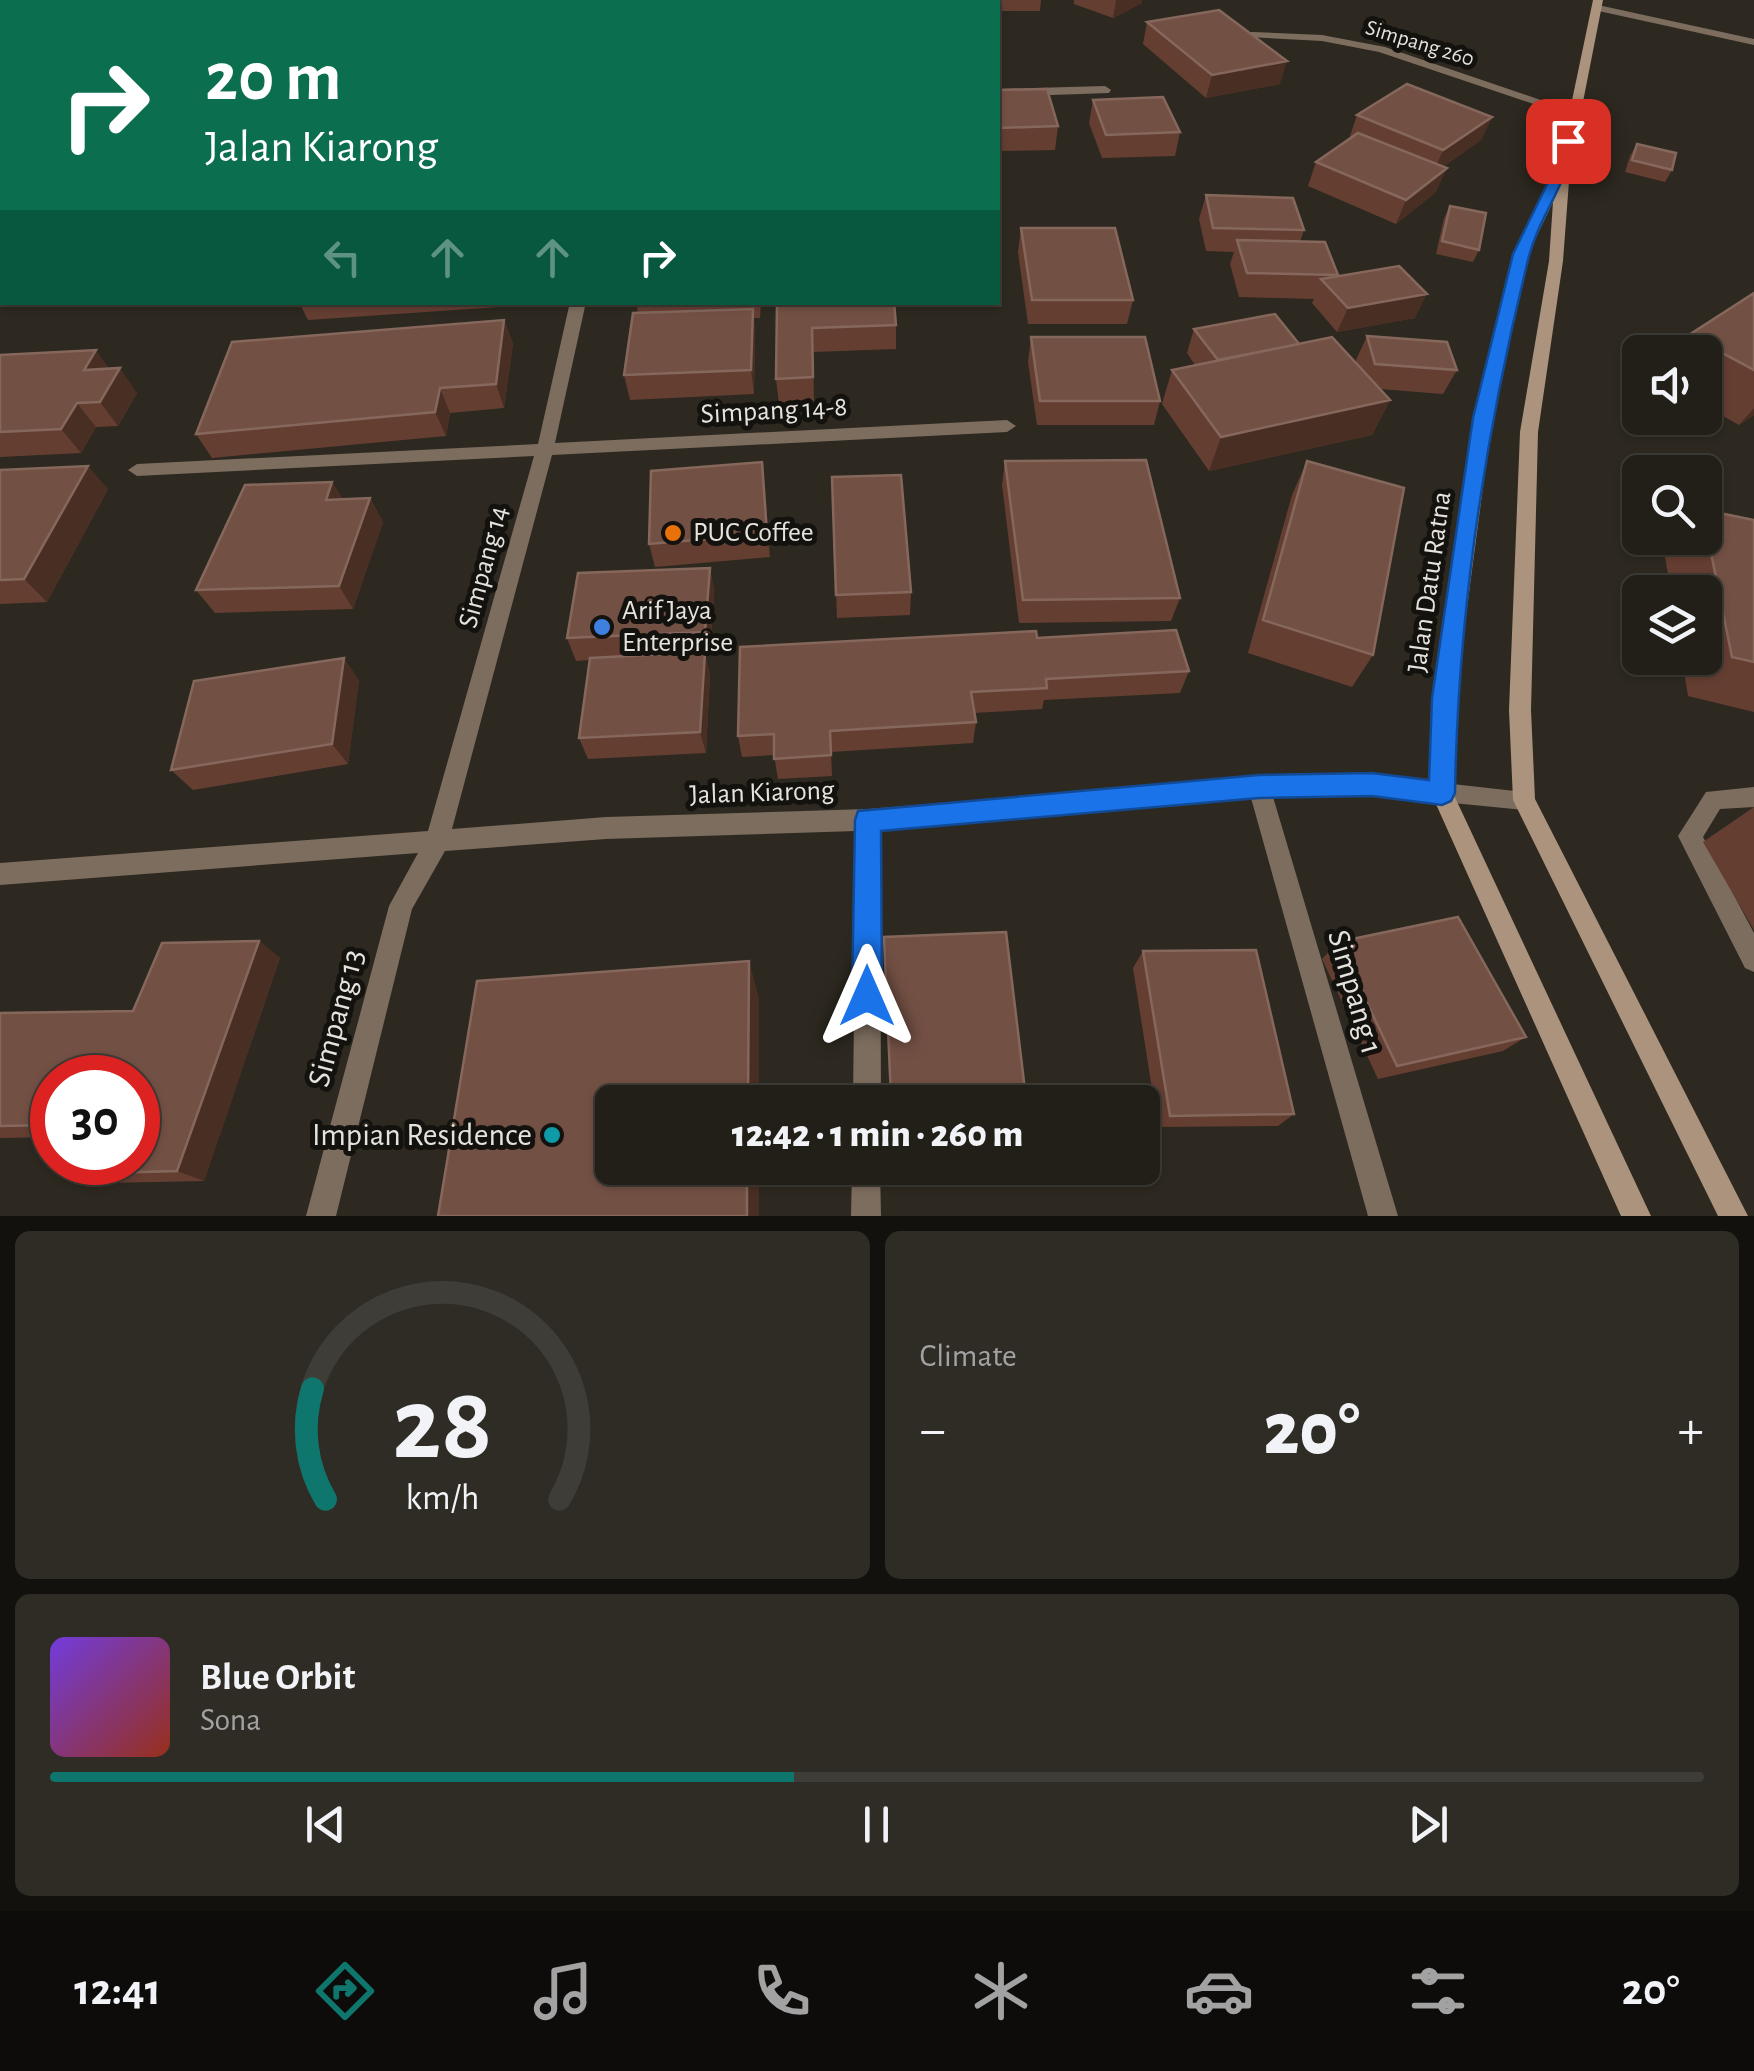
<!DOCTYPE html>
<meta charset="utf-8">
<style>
body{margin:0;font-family:"Alegreya Sans",sans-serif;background:#2e2c25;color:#f1f3f6;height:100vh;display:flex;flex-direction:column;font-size:38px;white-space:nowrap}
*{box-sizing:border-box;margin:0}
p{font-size:32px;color:#a2a2a2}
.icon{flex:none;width:55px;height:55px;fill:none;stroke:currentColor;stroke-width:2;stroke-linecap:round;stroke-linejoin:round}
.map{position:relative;height:1216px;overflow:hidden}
.drawer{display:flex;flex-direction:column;gap:15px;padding:15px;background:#13110d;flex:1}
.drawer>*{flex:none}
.banner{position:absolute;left:0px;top:0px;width:1000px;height:305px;box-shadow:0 2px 8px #0004,0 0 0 2px #3f3d37;background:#0b6e4f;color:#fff;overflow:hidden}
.buttons{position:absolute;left:1622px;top:335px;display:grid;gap:20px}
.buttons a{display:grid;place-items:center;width:100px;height:100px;border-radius:15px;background:#221f18;box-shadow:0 2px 8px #0004,0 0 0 2px #3f3d37;font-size:50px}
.speed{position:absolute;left:30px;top:1055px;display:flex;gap:20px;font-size:50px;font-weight:700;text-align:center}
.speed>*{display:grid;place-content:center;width:130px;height:130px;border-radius:50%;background:#221f18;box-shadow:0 2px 8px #0004,0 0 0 2px #3f3d37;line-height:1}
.speed .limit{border:15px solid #d22;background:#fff;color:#111}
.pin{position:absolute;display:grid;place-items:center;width:85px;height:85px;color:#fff;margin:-42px;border-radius:20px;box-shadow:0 5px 15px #0006}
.me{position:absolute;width:110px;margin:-55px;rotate:0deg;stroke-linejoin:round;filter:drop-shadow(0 0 8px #0008)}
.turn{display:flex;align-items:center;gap:35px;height:210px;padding:0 40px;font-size:45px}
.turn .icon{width:130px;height:130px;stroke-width:2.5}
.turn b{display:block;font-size:70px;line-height:85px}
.lanes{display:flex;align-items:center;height:95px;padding:0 40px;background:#0003;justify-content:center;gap:50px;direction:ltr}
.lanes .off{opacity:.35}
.big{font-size:75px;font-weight:800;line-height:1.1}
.drawer .tile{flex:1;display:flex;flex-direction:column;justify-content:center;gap:15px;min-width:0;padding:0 35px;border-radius:15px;background:#2e2c25}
.drawer .dial{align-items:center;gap:0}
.dial svg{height:260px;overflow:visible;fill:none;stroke:#3f3d37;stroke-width:7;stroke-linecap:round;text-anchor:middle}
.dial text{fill:#f1f3f6;stroke:none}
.song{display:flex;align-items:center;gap:30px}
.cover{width:120px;height:120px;border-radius:15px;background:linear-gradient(135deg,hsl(260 70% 55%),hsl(10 70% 35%))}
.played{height:10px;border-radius:5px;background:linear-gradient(90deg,#0f766e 45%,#3f3d37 45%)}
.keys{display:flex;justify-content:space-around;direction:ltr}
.heat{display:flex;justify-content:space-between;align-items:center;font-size:55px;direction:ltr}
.drawer .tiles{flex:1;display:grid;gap:15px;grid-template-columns:1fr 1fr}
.tile:last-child{grid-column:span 2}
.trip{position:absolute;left:595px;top:1085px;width:565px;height:100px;border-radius:15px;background:#221f18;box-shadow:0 2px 8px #0004,0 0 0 2px #3f3d37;font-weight:800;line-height:100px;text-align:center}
.tab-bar{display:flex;height:160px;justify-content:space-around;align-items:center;background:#0e0c0a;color:#a2a2a2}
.tab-bar .icon{width:70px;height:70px}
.tab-bar .selected{color:#0f766e}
.tab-bar b{font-size:45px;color:#f1f3f6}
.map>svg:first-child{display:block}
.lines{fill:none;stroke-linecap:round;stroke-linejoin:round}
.service{fill:#7d6d5f;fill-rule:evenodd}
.minor{fill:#7d6d5f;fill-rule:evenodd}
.secondary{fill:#ac937d;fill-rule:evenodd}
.wall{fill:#653e32}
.shaded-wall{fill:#492e23}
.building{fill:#735044;stroke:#85675c;stroke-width:2.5}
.route{fill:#1a73e8;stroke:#114b97;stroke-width:2.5}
.food-dot{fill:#e8710a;stroke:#14120e;stroke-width:4}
.shop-dot{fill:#3f7fe0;stroke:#14120e;stroke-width:4}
.culture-dot{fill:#0f9aa8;stroke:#14120e;stroke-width:4}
.labels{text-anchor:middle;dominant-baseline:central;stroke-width:10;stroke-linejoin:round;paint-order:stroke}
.far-street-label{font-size:22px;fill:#e6e3dd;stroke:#14120e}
.street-label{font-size:28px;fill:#e6e3dd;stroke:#14120e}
.poi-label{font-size:28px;fill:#e6e3dd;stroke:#14120e;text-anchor:start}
.near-street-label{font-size:32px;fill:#e6e3dd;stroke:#14120e}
.near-poi-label{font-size:32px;fill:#e6e3dd;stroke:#14120e;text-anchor:end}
</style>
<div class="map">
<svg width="1754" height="1216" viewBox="0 0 1754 1216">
<rect width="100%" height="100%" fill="#2d2920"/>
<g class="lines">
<path class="service" d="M1754,787V807L1720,809L1703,837L1754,933V972L1745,968L1678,836L1706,792Z"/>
<path class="minor" d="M1598,5L1754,39V45L1594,10V6Z
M1252,32L1322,35L1385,47L1579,113L1569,116L1379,52L1322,41L1248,37V33Z
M1105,86L1111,90L1109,93L998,97V89Z
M0,100H2V108H0Z
M570,302H586L555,443L1007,420L1016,426L1007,432L552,455L452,829L606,817L868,809L1259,777L1372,775L1532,793L1535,800L1532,807L1524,810L1372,795L1273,797L1398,1216H1368L1251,798L880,830L881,1102H853L856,831L606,839L445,851L412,909L336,1216H306L389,906L418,853L0,885V863L428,831L534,456L137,476L128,470L137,464L538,444Z
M852,1168H880L881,1216H851Z"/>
<path class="secondary" d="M1593,0H1603L1570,168L1563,261L1538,432L1531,710L1535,799L1748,1216H1718L1513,800L1509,710L1520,432L1549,261L1553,202L1528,254L1492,419L1455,698L1453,793L1651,1216H1621L1431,793L1433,698L1474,419L1514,254L1550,181L1556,177Z"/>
</g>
<path class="wall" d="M0,0H100L101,2H2V63H0Z
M515,0H597L596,2H515Z
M717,0H799V2H717Z
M991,0H1041L1040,11H998V2H992Z
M1074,0H1142V3L1113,18L1074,4Z
M1147,22L1280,84L1206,98L1143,44Z
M998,90L1058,126L1055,150L998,151Z
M1093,100L1180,132L1175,156L1102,158L1089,123Z
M1357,115L1492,117L1481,140L1443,167L1436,192L1396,224L1308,186L1316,162L1349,139Z
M1637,144L1672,170L1665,182L1625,172L1630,156Z
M0,151H2V218H0Z
M1206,195L1304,230L1300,242L1338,275L1337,276L1415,318L1337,332L1312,303L1314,299L1239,297L1230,264L1234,252L1206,251L1199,219Z
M1450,206L1479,250L1473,262L1436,254L1444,218Z
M1021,228L1133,300L1127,324H1028L1018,252Z
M1754,293V415L1739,425L1705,406V352H1676L1689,335Z
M299,302H545V304L308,320Z
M636,302H761L760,318H754L755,333L754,394L630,400L624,375L638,313Z
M777,302L896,325V349L813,352L814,402L779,403L776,379Z
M504,320L513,344L504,408L450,413L446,436L212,458L196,434Z
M1194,329L1299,344L1357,364L1356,360L1367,336L1457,370L1443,394L1380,389L1390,400L1372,435L1209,471L1162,404L1172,370L1195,365L1187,353Z
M1031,337L1160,401L1154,425H1037L1028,362Z
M0,355L109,369L137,393L118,426L96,427L81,453L0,457Z
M1005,461L1180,598L1171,621L1019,623L1002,485Z
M1307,461L1373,655L1352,687L1248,653L1292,495Z
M762,462L770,557L655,567L649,544Z
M0,470L108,489L47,602L0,604Z
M832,477L911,592L910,615L837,618Z
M332,482L343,500L370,498L383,522L353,609L215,613L196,590Z
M1705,510L1754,520V712L1688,696L1682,658H1705V592H1671L1664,551L1676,538H1705Z
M710,568L714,591L710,655H705L710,675L706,753L588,759L579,738L589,660L576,661L567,638Z
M1037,638L1189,671L1180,693L1044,700L1042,709L974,713L976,722L973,743L831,752L832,776L778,779L774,755L742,757L738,736Z
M359,680L348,764L193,790L171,770Z
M1754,807V930L1703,842Z
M884,937L1025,1090L1019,1102H890Z
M259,941L280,958L204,1181L103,1183L72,1174L138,1162L52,1078V1137L0,1138V1013L133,1011Z
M1338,942L1526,1037L1503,1051L1378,1079L1322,959Z
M1143,951L1294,1114L1278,1126L1158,1127L1133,968Z"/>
<path class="shaded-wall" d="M74,0H100L101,2H72Z
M583,0H597L596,2H584Z
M1116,0H1142V3L1113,18Z
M1287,61L1280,84L1206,98L1212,75Z
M1492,117L1481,140L1433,174L1443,150Z
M1447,168L1436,192L1396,224L1406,200Z
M2,170V201L0,198V172Z
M1427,294L1415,318L1337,332L1348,308Z
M753,309L755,333L754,394L751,370Z
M504,320L513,344L504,408L496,384Z
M96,350L113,374L84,370Z
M120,368L137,393L118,426L100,402Z
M440,388L450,413L446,436L435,412Z
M1390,400L1372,435L1209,471L1221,437Z
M77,403L96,427L81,453L61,429Z
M1754,408V415L1739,425Z
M762,462L765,486L770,557L767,534Z
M88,466L108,489L47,602L24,579Z
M332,482L346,506L326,500Z
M370,498L383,522L353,609L339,586Z
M710,568L714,591L710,655L705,632Z
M705,652L710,675L706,753L700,732Z
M344,658L359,680L348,764L332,744Z
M259,941L280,958L204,1181L177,1171Z
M749,961L759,998V1102H748Z
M747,1168H759V1216H747Z"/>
<path class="building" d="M0,0H74L72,2H2V14H0Z
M1219,10L1287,61L1212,75L1147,22Z
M0,22H2V40H0Z
M1407,84L1492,117L1443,150L1357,115Z
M1047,89L1058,126L999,128L998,90Z
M1163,97L1180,132L1106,135L1093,100Z
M1358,133L1447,168L1406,200L1316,162Z
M1637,144L1676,153L1672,170L1632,160Z
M0,151H2V170L0,172Z
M1206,195L1293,198L1304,230L1213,228Z
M1450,206L1486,213L1479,250L1442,241Z
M1021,228H1115L1133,300H1032Z
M1237,240L1325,242L1338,275L1247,273Z
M1399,266L1427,294L1348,308L1321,279Z
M1754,293V370L1689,335Z
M777,302H894L896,325L812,328L813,377L776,379Z
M753,309L751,370L624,375L633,313Z
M1275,314L1299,344L1218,360L1194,329Z
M504,320L496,384L440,388L435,412L196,434L232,342Z
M1367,336L1447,342L1457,370L1375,364Z
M1031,337H1145L1160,401H1040Z
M1332,337L1390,400L1221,437L1172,370Z
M96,350L84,370L120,368L100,402L77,403L61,429L0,432V355Z
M1146,460L1180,598L1023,600L1005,461Z
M1307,461L1404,488L1373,655L1263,620Z
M762,462L767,534L649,544L651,471Z
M88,466L24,579L0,580V470Z
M901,475L911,592L836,595L832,477Z
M332,482L326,500L370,498L339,586L196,590L245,485Z
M1705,510L1754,520V662L1732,657L1705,523Z
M710,568L705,632L567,638L578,573Z
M1176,630L1189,671L1046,679L1047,688L971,692L976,722L830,731L831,755L774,759V734L738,736L740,647L1036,631L1037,638Z
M705,652L700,732L579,738L590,658Z
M344,658L332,744L171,770L194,681Z
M1458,917L1526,1037L1397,1066L1338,942Z
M1006,932L1025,1090L891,1097L884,937Z
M259,941L177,1171L72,1174L76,1162H138V1078H52V1125L0,1126V1013L133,1011L162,943Z
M1256,950L1294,1114L1170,1116L1143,951Z
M749,961L748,1102H612V1168H747V1216H438L477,981Z"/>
<path class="route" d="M1563,138L1575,141C1567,184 1538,218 1528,260C1485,434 1458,614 1455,793L1451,801L1442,805L1372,796L1259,798L881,831L882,996L877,1007L867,1011L857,1007L852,996L855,820L858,811L1259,775L1372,773L1429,780L1432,698L1473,418L1513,254L1555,168Z"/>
<circle class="food-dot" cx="673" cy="533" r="10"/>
<circle class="shop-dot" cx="602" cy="627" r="10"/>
<circle class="culture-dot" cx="552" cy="1135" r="10"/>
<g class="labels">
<g class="far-street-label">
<text transform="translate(1420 43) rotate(17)">Simpang 260</text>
</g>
<g class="street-label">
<text transform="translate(774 411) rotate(-3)">Simpang 14-8</text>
<text transform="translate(484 567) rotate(-75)">Simpang 14</text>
<text transform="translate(1430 582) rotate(-82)">Jalan Datu Ratna</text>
<text transform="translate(762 793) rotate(-2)">Jalan Kiarong</text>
</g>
<g class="poi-label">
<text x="693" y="533">PUC Coffee</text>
<text x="622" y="611">Arif Jaya<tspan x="622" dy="32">Enterprise</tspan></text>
</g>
<g class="near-street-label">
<text transform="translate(1355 992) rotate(74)">Simpang 1</text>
<text transform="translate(336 1018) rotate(-75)">Simpang 13</text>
</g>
<g class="near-poi-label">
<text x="532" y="1135">Impian Residence</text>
</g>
</g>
</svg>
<div class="buttons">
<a><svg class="icon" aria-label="sound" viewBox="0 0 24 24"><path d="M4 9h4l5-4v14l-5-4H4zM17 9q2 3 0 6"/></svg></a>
<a><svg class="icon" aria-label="search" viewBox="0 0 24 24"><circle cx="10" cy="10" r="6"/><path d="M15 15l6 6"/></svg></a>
<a><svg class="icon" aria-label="layers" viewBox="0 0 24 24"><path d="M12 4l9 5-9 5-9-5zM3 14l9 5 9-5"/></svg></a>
</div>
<div class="speed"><div class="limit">30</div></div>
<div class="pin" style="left:1568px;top:141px;background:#d93025"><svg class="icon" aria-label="arrive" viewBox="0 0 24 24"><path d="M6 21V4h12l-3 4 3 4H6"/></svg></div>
<svg class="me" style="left:867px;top:996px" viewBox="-20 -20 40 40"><path d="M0-17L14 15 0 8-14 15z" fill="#1a73e8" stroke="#fff" stroke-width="4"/></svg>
<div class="trip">12:42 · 1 min · 260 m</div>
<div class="banner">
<div class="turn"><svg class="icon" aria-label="right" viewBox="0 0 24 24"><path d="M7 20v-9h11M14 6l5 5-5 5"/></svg><div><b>20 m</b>Jalan Kiarong</div></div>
<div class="lanes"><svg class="icon off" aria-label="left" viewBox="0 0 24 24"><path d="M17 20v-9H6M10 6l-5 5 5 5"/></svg><svg class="icon off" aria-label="ahead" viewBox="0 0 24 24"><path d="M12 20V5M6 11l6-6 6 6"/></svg><svg class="icon off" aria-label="ahead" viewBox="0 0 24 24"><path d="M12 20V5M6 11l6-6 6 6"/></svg><svg class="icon" aria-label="right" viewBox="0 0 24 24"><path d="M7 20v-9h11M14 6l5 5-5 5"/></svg></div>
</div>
</div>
<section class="drawer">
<div class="tiles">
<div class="tile dial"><svg viewBox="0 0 100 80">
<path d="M14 69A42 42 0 1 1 86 69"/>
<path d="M14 69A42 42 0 0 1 10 35" stroke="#0f766e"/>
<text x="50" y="56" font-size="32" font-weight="700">28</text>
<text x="50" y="72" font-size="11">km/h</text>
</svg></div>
<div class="tile"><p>Climate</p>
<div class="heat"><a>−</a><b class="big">20°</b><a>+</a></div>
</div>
<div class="tile">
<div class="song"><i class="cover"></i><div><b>Blue Orbit</b><p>Sona</p></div></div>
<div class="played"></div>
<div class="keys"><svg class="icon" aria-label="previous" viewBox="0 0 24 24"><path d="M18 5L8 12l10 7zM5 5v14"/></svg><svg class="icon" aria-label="pause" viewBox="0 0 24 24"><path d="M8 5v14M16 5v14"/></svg><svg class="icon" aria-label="next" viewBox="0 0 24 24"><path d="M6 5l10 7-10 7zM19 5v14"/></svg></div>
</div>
</div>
</section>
<nav class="tab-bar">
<b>12:41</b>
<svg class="icon selected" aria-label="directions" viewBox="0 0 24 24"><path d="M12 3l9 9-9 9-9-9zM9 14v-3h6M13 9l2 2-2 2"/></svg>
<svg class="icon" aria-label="music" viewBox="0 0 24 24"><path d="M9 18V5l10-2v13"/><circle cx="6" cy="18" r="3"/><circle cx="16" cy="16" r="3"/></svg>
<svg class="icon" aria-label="phone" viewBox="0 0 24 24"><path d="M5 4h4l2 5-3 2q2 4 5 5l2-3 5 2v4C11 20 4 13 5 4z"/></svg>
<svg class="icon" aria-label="climate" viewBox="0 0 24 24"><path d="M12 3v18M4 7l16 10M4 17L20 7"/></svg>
<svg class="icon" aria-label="car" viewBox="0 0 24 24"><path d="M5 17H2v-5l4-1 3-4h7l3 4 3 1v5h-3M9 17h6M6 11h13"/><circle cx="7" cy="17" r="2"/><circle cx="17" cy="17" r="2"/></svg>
<svg class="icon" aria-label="filters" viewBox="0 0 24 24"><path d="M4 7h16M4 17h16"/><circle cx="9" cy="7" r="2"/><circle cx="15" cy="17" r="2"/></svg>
<b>20°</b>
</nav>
